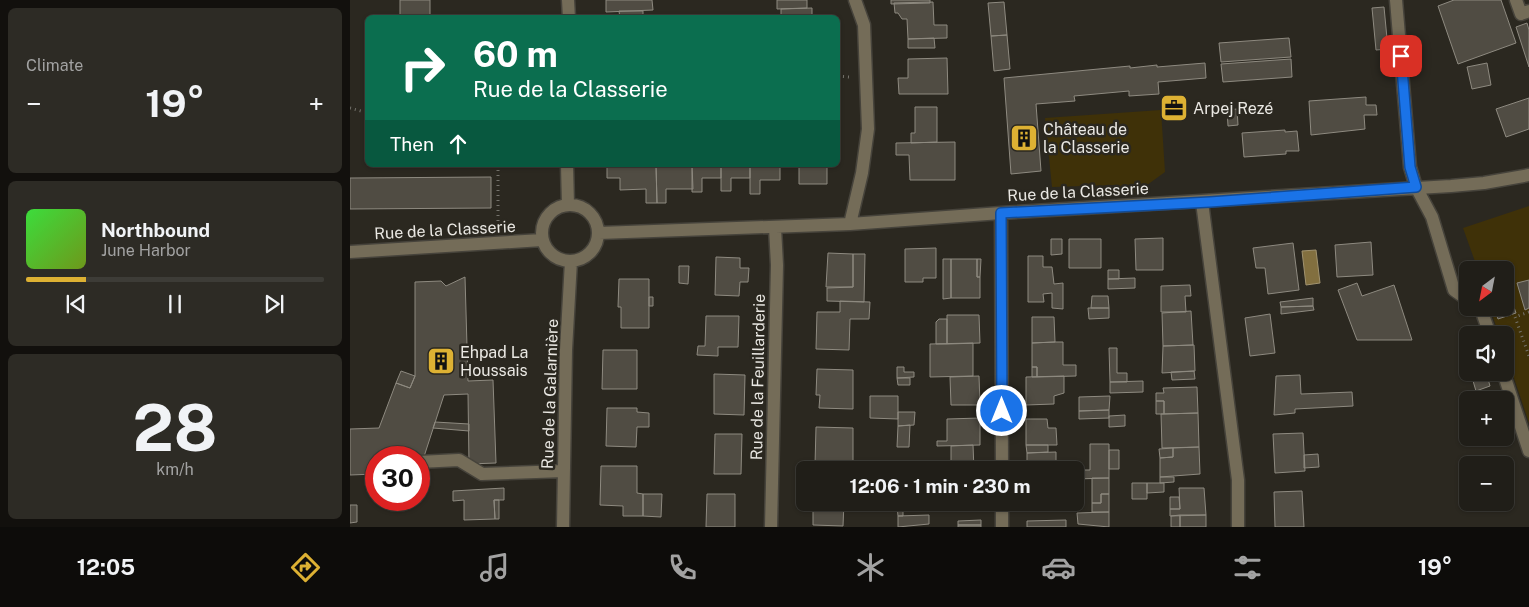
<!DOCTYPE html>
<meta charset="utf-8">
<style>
body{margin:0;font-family:"Public Sans",sans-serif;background:#2d2b25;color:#f1f3f6;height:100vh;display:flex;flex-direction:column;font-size:19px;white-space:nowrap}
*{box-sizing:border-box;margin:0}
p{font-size:16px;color:#a2a2a2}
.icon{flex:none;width:28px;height:28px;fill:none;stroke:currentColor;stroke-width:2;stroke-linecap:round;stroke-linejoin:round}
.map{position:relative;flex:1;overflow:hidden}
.drawer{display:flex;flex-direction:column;gap:8px;padding:8px;background:#12100d;width:350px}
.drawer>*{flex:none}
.guide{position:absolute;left:15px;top:15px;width:475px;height:152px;border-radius:8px;box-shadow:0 1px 4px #0004,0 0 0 1px #3d3c37;background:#0b6e4f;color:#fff;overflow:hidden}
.needle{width:32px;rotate:212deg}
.tools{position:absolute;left:1109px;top:261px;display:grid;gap:10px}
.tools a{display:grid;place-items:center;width:55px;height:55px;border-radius:8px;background:#201e18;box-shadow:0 1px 4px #0004,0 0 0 1px #3d3c37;font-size:25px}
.speed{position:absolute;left:15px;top:446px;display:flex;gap:10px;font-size:25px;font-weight:700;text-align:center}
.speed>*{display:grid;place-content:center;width:65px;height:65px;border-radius:50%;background:#201e18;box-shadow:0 1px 4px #0004,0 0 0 1px #3d3c37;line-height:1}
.speed .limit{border:8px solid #d22;background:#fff;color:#111}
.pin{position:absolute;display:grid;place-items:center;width:42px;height:42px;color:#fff;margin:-21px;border-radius:10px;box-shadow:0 2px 8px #0006}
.me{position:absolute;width:55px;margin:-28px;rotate:0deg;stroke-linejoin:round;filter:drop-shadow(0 0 4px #0008)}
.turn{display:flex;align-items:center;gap:18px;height:105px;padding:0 25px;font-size:22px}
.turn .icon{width:65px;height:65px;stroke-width:2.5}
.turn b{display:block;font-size:35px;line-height:42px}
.then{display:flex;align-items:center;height:48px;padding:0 25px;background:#0003;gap:10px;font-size:19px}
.big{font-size:38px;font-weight:700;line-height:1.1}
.drawer .tile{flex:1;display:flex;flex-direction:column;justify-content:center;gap:8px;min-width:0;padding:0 18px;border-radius:8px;background:#2d2b25}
.drawer .dial{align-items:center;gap:0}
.dial b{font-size:65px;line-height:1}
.song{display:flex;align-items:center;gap:15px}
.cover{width:60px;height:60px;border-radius:8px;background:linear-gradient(135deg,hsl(120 70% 55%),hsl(80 70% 35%))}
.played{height:5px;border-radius:2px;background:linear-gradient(90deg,#ddb133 20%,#3d3c37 20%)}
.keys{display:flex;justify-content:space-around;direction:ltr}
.heat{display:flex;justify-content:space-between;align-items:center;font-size:28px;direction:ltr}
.trip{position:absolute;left:446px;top:461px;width:288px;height:50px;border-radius:8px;background:#201e18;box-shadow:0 1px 4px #0004,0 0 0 1px #3d3c37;font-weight:700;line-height:50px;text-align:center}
.dock{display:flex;height:80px;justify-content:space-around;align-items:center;background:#0d0c0a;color:#a2a2a2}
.dock .icon{width:35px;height:35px}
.dock .active{color:#ddb133}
.dock b{font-size:22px;color:#f1f3f6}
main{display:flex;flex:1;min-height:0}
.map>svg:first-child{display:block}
.green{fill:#3f3108}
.water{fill:#826f3f;stroke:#a19370}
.building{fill:#504c43;stroke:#8e8a80}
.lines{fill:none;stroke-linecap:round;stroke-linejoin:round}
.minor-casing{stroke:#46433b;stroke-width:15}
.path{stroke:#75736c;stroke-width:3;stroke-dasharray:1 4;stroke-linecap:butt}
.minor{stroke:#746c58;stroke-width:12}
.route-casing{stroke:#114b97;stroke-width:12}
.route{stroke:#1a73e8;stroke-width:9}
.labels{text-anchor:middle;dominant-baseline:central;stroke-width:5;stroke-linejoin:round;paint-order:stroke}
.poi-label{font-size:16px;fill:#eae8e3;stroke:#2b2820;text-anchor:start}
.street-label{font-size:16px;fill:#eae8e3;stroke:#2b2820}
</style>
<main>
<section class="drawer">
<div class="tile"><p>Climate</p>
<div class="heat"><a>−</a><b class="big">19°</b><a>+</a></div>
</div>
<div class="tile">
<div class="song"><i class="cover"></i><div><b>Northbound</b><p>June Harbor</p></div></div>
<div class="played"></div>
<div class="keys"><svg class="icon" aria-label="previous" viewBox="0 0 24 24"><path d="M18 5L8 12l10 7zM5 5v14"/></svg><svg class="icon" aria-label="pause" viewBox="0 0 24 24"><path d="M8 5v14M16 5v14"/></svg><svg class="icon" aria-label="next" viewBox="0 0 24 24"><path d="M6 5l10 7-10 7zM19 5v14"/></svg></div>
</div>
<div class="tile dial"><b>28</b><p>km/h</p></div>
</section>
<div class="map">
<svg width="1179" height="527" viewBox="0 0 1179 527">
<rect width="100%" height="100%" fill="#2b2820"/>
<path class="green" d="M811,110L815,172L786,193H772L765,185L702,187L695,118Z
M1179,206V423L1155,351V335H1149L1140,308H1155V270H1128L1113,228Z"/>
<path class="water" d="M966,250L970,283L956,285L952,251Z"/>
<path class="building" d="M50,0H80V18H50Z
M256,0H302L303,10L256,12Z
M427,0H457V8L427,9Z
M541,0H580V3L541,4Z
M1104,0H1151L1166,43L1108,64L1088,6Z
M583,2L584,25H597V38L558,39L557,19H552L548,13H545L544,3Z
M654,2L657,35L641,36L638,3Z
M1034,7L1038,49L1026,50L1022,8Z
M462,8V18H431V9Z
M269,11H293V18H270Z
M1177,23L1179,30V67L1166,27Z
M657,35L660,69L644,71L641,36Z
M584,38L585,48H558V39Z
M939,38L941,57L871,62L869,43Z
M597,58L598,94H549L548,78H558V59Z
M941,59L942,77L873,82L871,64Z
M855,63L856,78L808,82L809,94L779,96V91L724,96L725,101L686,104L691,171L661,174L654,78L780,66V68L807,65V67Z
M1137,63L1141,85L1122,89L1117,67Z
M1016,97V105H1026L1027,115H1014L1015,129L961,135L959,101Z
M1179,98V129L1156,137L1146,109Z
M565,107H587V142L561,143V133H565Z
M887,109L888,125L878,126L877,110Z
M935,130V132L947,131L949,151H936V154L894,157L892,133Z
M605,142V180H560L559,155H546V143Z
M257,165H306L307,203H296V189L270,190V178H257Z
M306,165H342L343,189H316V203H307Z
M342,165H371V178H352V192H342Z
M371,165H400V178H381V191H371Z
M400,165H430V180H410V194H400Z
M449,165H477V184H449Z
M141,177V208L0,209V178Z
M813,238V270H786L785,239Z
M701,239H712V254L701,255Z
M719,239H751V268H719Z
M1021,242L1023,275L987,277L985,245Z
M943,243L949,290L918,294L915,268H906L903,248Z
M586,248V278H573V282H555V249Z
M478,253L503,254V287H476Z
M503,254H515L514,302L477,301V288L503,287Z
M678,256H693V267H702L704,284L713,283V309L702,308V293L693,294L694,302H678Z
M366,257L390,258V268H399L398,282H390L389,296L365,295Z
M593,259H601V298L593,299Z
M601,259H627V277H630V298H601Z
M627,259H631L630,277H627Z
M329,266H339L338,284L329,283Z
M758,270H769V279H758Z
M115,277L118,381L143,380L146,463L119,464L118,394L94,395L69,472V458H26V474L0,475V429L29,428L46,383L60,388L65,376V282L91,281L96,286Z
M785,278V288L758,289V279Z
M269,279H299V328H271V307H268Z
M1179,280V308L1175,310L1167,283Z
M1007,283L1012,296L1044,285L1062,340H1007L988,290Z
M840,285L841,296H835L836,312H811V286Z
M1159,293L1166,313L1148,319L1144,308H1155V294Z
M742,296H758L759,308H741Z
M299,297H303V306H299Z
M963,298V306L931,307L930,302Z
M490,301L520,302L519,319H500L499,350L466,349L467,312H490Z
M963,306L964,310L931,314V307Z
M738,308H759V318L739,319Z
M841,311L843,345L813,346L812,313Z
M920,314L925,353L900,356L895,318Z
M597,315H629L630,343L597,344Z
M356,316H389L388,347H368V356L347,355L348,346H355Z
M682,317H704L705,342L682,343Z
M589,319H597V344H586V322Z
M705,342H713V365H726V376L687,377V367H682V343Z
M623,343V376L580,377V344Z
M844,345L845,371L812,373L813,346Z
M759,348H767V373H777V382H760Z
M253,350H287V389H252Z
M547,367H554V372H564V377L547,378Z
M682,367H687V377H682Z
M467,369L503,370V409L469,408L470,395H466Z
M51,371L65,376L60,388L46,383Z
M844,371L845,379L822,380L821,372Z
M1125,372H1136L1140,386L1126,391L1121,374Z
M364,374L395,375L394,415L364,414Z
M950,375L951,394L1002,392L1003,406L945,409V413L924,415L926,376Z
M629,376L630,405H601L600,377Z
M714,376V393L704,396V404L676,405V377Z
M547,378H560V385H548Z
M793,381V392L760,393V382Z
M847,387L848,413L814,414V401H806V393H814L813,388Z
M520,396H548V419L520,418Z
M760,396L759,410L729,411V397Z
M806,401H814V414H806Z
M257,408H287V412L299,413V427H287L286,447L256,446Z
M759,410V418L729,419V411Z
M548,412H565L564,425L548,426Z
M848,413L849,447L812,448L811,414Z
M775,415V426L759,427V416Z
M630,418V445L587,446V441H597V419Z
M676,419H697L698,428H706L707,445H676Z
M85,422L119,424V431L83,428Z
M560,425L559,447H547L548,426Z
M466,427L503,428V465L513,466V470H493V466L465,465Z
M953,433L955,471L925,473L923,434Z
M365,434H392L391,474H364Z
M740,444H759V478L725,479V470H740Z
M623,445L624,470H601V446Z
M676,445H698V452L677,453Z
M849,447L850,474L810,477V458L823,457V448Z
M823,448V457L810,458L809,449Z
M759,450H769V469H759Z
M706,452V470H677V453Z
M968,454L969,467L954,468V455Z
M251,466H287V493L293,494V516H273V506L250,505Z
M810,477H824V482L810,483Z
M742,478H759V494H751V503H742Z
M782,483H797V499H782Z
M797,483H814V492L797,493Z
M154,488V500H144L145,519L114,520V500L103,501V491Z
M829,488H854L856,515L820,516V509H830Z
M952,491L954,527H925L924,492Z
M293,494H312L311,517L293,516Z
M357,494H385V527H356Z
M751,494H759V512H742V503H751Z
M820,497H829L830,509H820Z
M144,500H149V519H145Z
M463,502H494L493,526L463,525Z
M602,502H631V507L602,508Z
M677,502H703V507H677Z
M703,502H712V507H703Z
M0,505H7V522L0,523Z
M547,506H553V516H548Z
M759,512V527L728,524L727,513Z
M579,515V524L548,527V516Z
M830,515H856V527H830Z
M830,515V527H821V516Z
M631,520V525H608V521Z
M716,520V527H677V521Z
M608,525H631V527H608Z"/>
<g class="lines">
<g class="minor-casing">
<path id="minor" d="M218,0L219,18
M1046,0L1060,167L1066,187L1082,217L1104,290L1118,300
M1166,0L1171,14L1179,11
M217,165L218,205
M852,202L888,480V527
M192 233a28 28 0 1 1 56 0a28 28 0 1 1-56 0Z
M651,213L652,470
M500,224L512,173L518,129L514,25L505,0
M249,233L500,224L651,213L1101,186L1134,183L1179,175
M0,252L192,240
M1127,308L1132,312L1140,335
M1153,372L1179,451
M69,462L109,460L132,474L214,471
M652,502V527
M213,527L216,350L221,261
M421,527L427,265L425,228"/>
</g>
<path class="path" d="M488,76L499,77
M0,108L18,113
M148,165V224
M1179,312L1165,317L1179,356"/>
<use href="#minor" class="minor"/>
</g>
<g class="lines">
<g class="route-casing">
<path id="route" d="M652,411L651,213L860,202L1066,187L1060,167L1051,56"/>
</g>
<use href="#route" class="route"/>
</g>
<defs>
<g id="office-square" transform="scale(1.4375)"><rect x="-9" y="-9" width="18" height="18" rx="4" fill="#ddb133" stroke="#2b2820"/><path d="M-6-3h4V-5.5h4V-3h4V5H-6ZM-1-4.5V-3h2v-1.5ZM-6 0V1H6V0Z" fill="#111"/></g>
<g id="building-square" transform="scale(1.4375)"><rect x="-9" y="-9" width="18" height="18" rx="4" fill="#ddb133" stroke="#2b2820"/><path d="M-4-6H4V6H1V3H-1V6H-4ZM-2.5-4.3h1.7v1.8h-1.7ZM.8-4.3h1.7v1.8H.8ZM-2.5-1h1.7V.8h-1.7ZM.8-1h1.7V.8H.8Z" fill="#111"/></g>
</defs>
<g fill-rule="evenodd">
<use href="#office-square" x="824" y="108"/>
<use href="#building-square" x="674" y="138"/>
<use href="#building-square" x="91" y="361"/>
</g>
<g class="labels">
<g class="poi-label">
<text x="843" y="108">Arpej Rezé</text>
<text x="693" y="129">Château de<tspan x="693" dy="18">la Classerie</tspan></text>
<text x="110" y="352">Ehpad La<tspan x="110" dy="18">Houssais</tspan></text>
</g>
<g class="street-label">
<text transform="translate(728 192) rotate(-3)">Rue de la Classerie</text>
<text transform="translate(95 230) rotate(-3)">Rue de la Classerie</text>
<text transform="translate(408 377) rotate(-89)">Rue de la Feuillarderie</text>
<text transform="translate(200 394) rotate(-88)">Rue de la Galarnière</text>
</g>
</g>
</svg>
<div class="tools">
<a><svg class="needle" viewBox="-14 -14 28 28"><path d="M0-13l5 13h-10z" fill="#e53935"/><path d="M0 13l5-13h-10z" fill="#a2a2a2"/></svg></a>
<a><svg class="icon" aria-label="sound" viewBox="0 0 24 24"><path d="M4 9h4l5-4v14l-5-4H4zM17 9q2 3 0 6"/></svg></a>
<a>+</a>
<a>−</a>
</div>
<div class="speed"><div class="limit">30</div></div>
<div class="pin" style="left:1051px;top:56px;background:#d93025"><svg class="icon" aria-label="arrive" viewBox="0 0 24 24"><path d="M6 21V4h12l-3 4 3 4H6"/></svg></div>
<svg class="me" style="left:652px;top:411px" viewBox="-20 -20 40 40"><circle r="17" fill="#1a73e8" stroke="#fff" stroke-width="3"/><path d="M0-11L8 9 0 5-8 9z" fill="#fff"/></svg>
<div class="trip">12:06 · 1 min · 230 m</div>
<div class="guide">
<div class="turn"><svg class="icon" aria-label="right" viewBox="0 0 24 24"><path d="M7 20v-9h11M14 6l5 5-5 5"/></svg><div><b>60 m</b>Rue de la Classerie</div></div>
<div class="then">Then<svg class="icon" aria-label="ahead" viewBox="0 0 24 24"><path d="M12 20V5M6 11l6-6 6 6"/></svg></div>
</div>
</div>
</main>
<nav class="dock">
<b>12:05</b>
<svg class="icon active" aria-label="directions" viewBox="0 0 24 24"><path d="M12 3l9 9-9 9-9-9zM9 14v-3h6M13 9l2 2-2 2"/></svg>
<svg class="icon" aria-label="music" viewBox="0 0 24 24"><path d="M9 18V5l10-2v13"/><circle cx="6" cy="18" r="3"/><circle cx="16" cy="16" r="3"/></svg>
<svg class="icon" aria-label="phone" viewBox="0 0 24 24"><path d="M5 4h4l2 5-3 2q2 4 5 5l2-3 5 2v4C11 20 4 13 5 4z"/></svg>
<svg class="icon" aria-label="climate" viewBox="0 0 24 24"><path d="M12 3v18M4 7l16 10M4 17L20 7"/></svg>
<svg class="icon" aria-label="car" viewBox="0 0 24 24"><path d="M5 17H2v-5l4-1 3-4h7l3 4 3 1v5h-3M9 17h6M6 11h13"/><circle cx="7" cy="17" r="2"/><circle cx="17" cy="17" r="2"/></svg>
<svg class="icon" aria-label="filters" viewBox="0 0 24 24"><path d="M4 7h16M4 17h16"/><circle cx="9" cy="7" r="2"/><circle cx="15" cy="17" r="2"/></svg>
<b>19°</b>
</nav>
